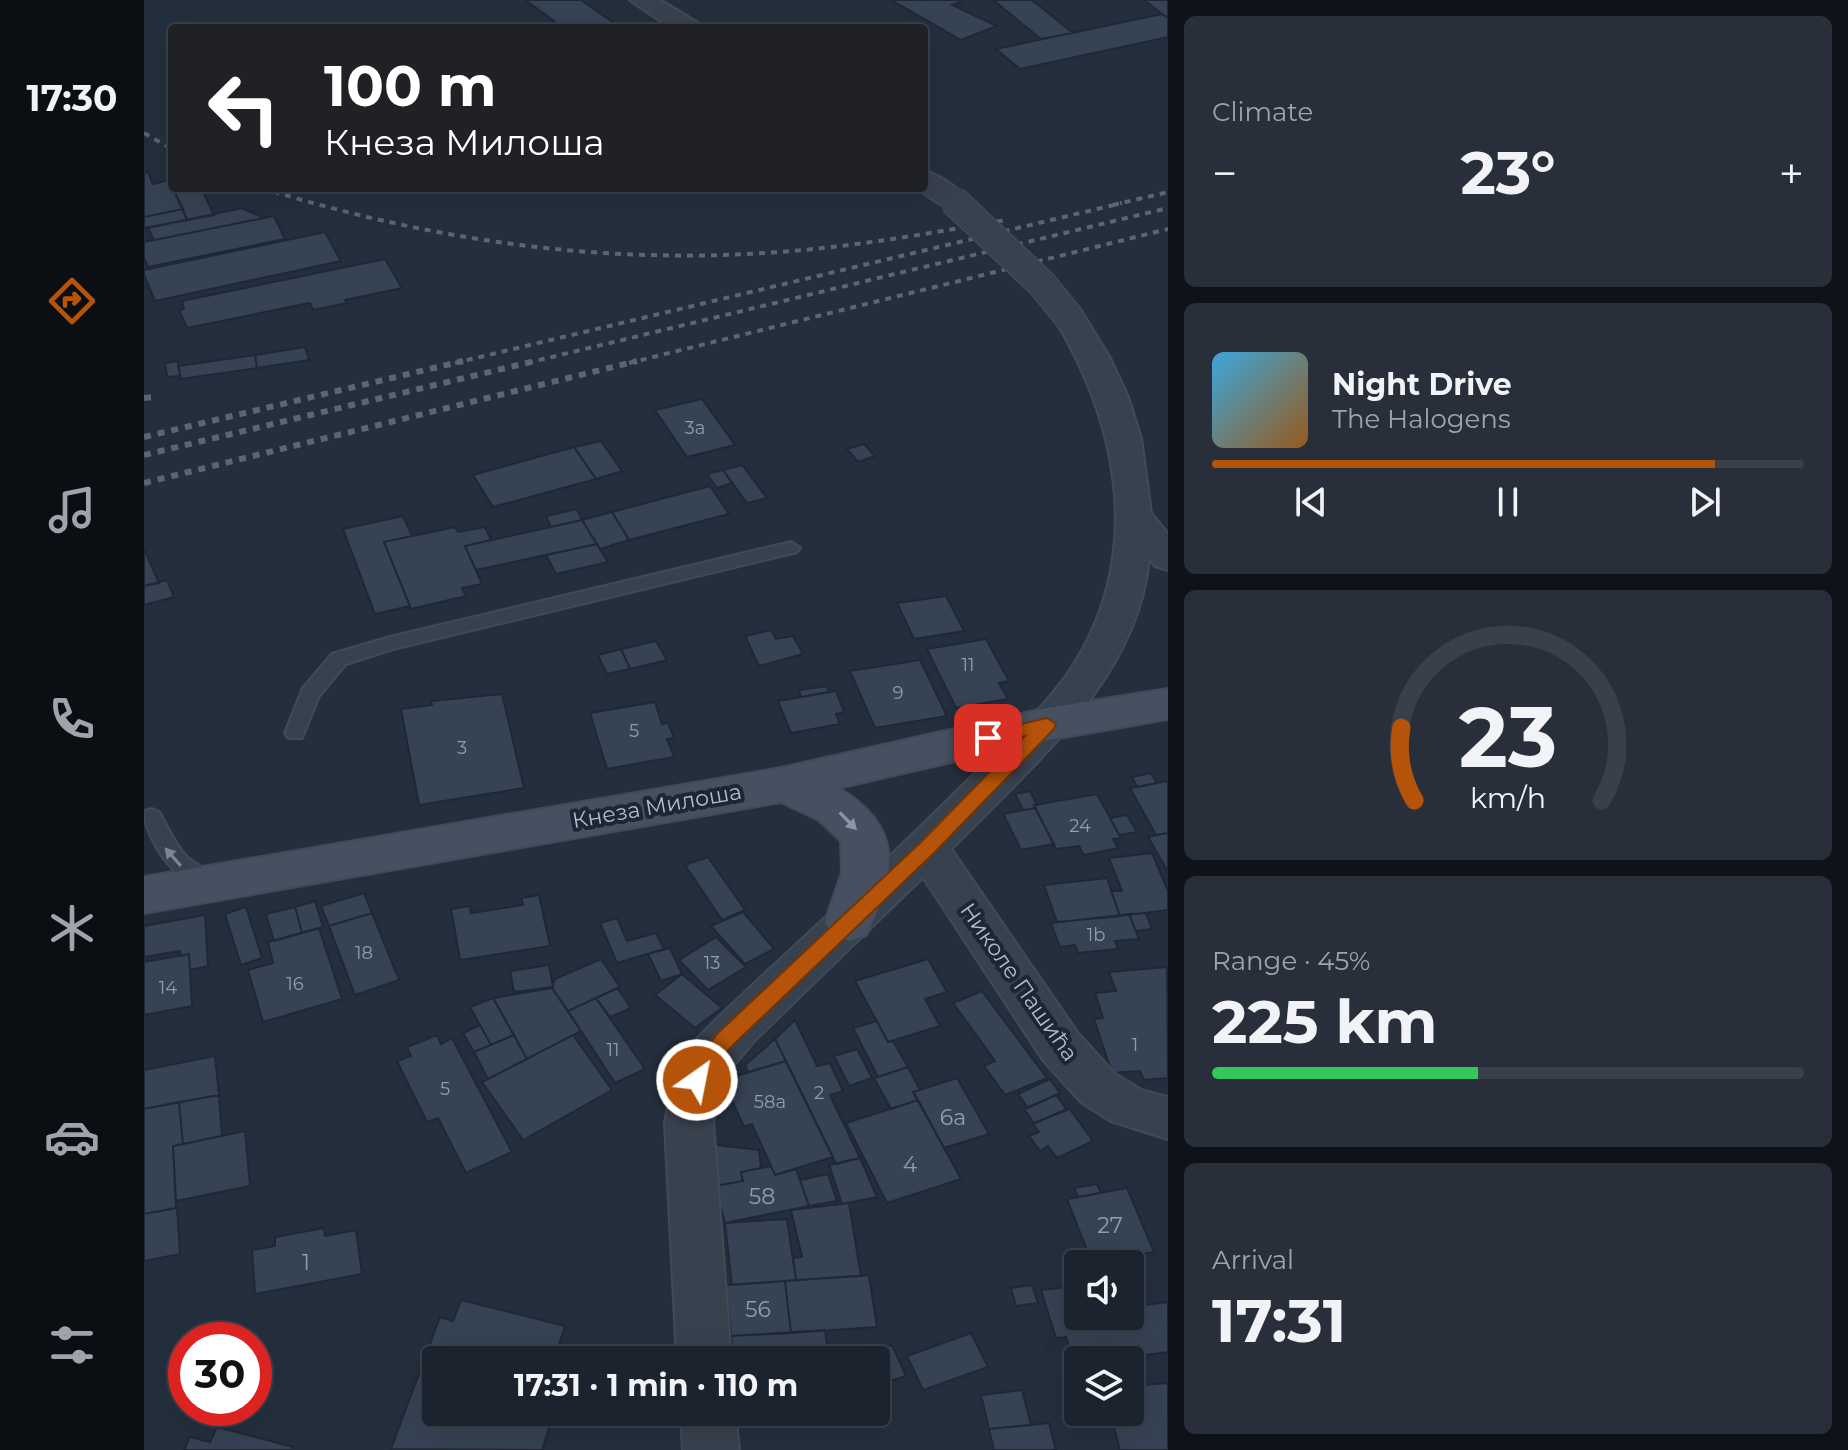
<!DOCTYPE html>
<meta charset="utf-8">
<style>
body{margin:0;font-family:Montserrat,sans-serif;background:#282f3a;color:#f1f3f6;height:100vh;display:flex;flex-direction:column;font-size:30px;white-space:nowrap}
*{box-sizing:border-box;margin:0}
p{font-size:26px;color:#a0a4aa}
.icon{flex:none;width:44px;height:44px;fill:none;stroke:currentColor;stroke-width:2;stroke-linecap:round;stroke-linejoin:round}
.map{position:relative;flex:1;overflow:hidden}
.details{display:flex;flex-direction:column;gap:16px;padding:16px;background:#0f1319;width:680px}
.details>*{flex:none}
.top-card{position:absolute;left:24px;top:24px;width:760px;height:168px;border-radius:8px;box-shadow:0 8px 32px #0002,0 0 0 2px #39404a;background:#202124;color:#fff;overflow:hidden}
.fabs{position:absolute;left:920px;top:1250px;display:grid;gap:16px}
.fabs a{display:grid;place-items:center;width:80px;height:80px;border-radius:8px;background:#1b232e;box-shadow:0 8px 32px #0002,0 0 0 2px #39404a;font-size:40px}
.speed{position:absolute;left:24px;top:1322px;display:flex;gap:16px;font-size:40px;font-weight:700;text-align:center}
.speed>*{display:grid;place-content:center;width:104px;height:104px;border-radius:50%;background:#1b232e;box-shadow:0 8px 32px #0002,0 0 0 2px #39404a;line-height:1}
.speed .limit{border:12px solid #d22;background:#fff;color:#111}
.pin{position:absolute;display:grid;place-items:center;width:68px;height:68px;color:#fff;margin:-34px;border-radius:16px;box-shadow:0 4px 12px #0006}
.me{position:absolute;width:88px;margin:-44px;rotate:33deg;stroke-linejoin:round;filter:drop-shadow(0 0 6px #0008)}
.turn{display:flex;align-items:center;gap:28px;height:168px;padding:0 24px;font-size:36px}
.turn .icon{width:104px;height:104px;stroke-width:2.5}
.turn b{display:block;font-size:56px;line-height:68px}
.big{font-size:60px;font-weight:700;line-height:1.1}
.details .widget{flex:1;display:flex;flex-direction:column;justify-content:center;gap:12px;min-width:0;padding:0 28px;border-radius:12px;background:#282f3a}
.details .dial{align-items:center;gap:0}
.dial svg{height:208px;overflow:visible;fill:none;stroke:#39404a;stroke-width:7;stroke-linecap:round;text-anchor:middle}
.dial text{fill:#f1f3f6;stroke:none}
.song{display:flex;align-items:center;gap:24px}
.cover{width:96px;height:96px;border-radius:12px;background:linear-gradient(135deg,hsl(200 70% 55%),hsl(30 70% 35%))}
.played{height:8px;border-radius:4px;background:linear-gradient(90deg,#b45309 85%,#39404a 85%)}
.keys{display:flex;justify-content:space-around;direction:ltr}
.heat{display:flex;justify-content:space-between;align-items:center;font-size:44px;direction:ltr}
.charge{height:12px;border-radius:6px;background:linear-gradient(90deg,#34c759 45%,#39404a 0)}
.trip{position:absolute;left:278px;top:1346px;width:468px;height:80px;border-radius:8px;background:#1b232e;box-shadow:0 8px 32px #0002,0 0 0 2px #39404a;font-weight:700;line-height:80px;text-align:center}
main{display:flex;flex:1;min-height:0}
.tabs{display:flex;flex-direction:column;width:144px;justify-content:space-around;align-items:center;background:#0b0e12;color:#a0a4aa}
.tabs .icon{width:56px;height:56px}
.tabs .active{color:#b45309}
.tabs b{font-size:36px;color:#f1f3f6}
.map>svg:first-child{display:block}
.building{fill:#364354;stroke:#1f2835;stroke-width:2}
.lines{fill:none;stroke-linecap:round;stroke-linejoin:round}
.service-casing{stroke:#414a57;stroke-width:4}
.minor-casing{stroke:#414a57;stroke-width:4}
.secondary-casing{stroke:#414a57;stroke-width:4}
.service{fill:#38414e;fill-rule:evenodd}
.minor{fill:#38414e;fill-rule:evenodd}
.secondary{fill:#465061;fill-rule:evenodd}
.rail-far1{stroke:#5a6575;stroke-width:4;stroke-dasharray:6 6;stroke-linecap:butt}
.rail{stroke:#5a6575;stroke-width:6;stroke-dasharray:7 7;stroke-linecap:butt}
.minor-bridge-casing{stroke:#414a57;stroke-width:31;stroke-linecap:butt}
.minor-bridge{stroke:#38414e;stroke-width:28}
.oneway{fill:#8e96a5}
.oneway2{fill:#7c8592}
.route{fill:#b45309;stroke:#753606;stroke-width:2}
.labels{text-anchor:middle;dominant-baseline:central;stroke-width:8;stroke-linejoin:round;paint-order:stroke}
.number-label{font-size:18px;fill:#929caa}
.street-label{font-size:22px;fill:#b4bcc9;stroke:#1d2633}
.near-number-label{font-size:22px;fill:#929caa}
</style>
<main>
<nav class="tabs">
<b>17:30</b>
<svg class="icon active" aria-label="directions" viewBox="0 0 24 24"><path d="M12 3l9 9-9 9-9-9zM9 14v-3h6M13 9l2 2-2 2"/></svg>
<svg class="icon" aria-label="music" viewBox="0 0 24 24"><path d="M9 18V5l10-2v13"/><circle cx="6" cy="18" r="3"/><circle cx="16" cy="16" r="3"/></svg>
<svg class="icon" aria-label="phone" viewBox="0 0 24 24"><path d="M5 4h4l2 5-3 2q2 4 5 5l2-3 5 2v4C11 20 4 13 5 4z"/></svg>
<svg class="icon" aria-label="climate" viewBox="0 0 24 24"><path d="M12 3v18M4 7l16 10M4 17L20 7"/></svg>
<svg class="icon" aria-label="car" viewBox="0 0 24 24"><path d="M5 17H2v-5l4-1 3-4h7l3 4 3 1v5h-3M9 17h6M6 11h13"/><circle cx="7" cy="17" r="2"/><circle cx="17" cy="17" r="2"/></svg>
<svg class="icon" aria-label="filters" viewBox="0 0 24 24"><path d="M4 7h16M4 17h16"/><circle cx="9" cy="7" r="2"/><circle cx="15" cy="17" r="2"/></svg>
</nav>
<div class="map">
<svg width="1024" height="1450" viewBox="0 0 1024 1450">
<rect width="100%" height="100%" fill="#242f3e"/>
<path class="building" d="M381,0H437L477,28H420Z
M747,0H813L817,2L808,5L853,26L817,40Z
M849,0H888L929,33L897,39Z
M1000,0H1024V18L1018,14Z
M1018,14L1024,18V37L876,69L852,49Z
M4,172L9,184L25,180L39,209L0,217V173Z
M29,188H51L60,194L70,215L43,220Z
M98,208L120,218L10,240L4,228Z
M39,209L43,220L0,228V217Z
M130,216L141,239L4,267L0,258V242Z
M181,232L197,261L11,301L0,275V270Z
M241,259L258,288L201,300L203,303L169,310L166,303L43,328L35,310L40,309L38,301Z
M161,347L165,360L113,368L111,355Z
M111,355L113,368L37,379L34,366Z
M34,361L36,376L23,377L21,363Z
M558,399L591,445L543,457L511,410Z
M457,441L478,471L452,479L430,447Z
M720,444L731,456L714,462L703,449Z
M430,447L452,479L349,507L329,475Z
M598,465L623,498L603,503L579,470Z
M579,470L588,483L573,488L563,474Z
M566,486L585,514L485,540L468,512Z
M433,509L438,520L407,527L402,516Z
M468,512L485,540L456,549L438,520Z
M259,516L268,536L240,542L266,606L231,614L199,529Z
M438,520L453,544L332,570L321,546Z
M311,527L314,532L341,527L347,540L321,546L338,584L318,588L322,596L267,609L240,542Z
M453,544L464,562L412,574L402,555Z
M0,549L15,583L0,586Z
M23,580L30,597L0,605V586Z
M802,596L820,631L770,639L753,603Z
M627,630L632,639L649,636L659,654L615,666L601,636Z
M842,639L865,681L855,683L864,699L812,708L783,649Z
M512,641L523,660L486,669L477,649Z
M477,649L486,669L463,674L454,655Z
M776,660L803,716L731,728L706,671Z
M683,686L685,692L657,697L655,690Z
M692,691L700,712L692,714L696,724L647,733L634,701Z
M358,694L380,788L275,805L257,709L288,705L287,701Z
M511,702L518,724L524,723L530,738L523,739L530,757L463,769L446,713Z
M1007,773L1013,783L993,787L988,777Z
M1024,781V833L1012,835L986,788Z
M886,791L893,805H890L891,808L879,810L871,794Z
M953,794L977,838L969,839L974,848L940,855L935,846L912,849L890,805Z
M891,808L910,844L877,850L859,814Z
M983,815L993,832L975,835L966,818Z
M1024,833V872L1004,837Z
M1008,853L1024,891V910L976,916L967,891H978L965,858Z
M564,857L601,910L578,920L541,865Z
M963,878L976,916L913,922L900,885Z
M220,893L228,913L185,926L177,906Z
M395,895L406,946L316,960L307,909L326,906L327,913L379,905L377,898Z
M171,901L179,927L158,933L151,907Z
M102,907L118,958L97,965L81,914Z
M151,907L158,933L130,941L122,914Z
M599,912L630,949L601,964L567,926Z
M228,913L255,980L211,995L185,926Z
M1002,913L1008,929L992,931L985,914Z
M985,914L995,939L971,941L974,949L934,953L931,945L916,947L907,923Z
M61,915L64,966L46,970L45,954L36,956V951L0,957V926Z
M473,918L483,941L512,933L520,949L473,963L456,923Z
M175,928L198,999L119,1022L104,970L129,963L124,942Z
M572,937L602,967L564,990L535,960Z
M526,948L538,974L517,981L504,954Z
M45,954L48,1006L0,1015V962Z
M457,959L476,987L424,1011L408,988L411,979Z
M784,959L803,992L781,999L796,1026L744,1042L711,981Z
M405,965L409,987L370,992L366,971Z
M1023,967L1024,1078L1000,1080L996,1071L968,1073L950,1019L959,1018L951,993L972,991L965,972Z
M538,974L578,1008L551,1028L511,995Z
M408,988L437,1031L383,1059L349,998Z
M473,988L487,1008L466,1017L452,998Z
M838,991L903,1078L861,1095L840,1066L851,1061L809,1003Z
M349,998L370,1035L347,1045L326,1007Z
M452,998L501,1069L471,1083L424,1011Z
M651,1020L673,1066L686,1063L699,1091L686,1095L716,1158L692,1164L631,1039Z
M733,1021L744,1042L749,1041L764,1067L734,1077L709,1028Z
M336,1025L347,1045L330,1052L319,1033Z
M293,1035L297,1044L308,1038L368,1152L322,1173L294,1118L283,1122L253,1061L267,1056L263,1047Z
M370,1035L383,1059L344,1079L330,1052Z
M429,1035L468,1090L379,1140L338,1082Z
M631,1039L642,1061L604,1072L601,1065Z
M713,1049L728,1078L705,1086L690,1056Z
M71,1056L75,1095L0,1109V1070Z
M642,1061L689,1157L631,1175L608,1124L600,1127L579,1080Z
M764,1067L776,1090L769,1092L774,1100L747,1109L730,1078Z
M813,1078L845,1134L800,1148L769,1092Z
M906,1079L916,1093L884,1108L874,1094Z
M75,1095L78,1136L39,1144L35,1102Z
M912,1095L923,1110L890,1123L880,1109Z
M774,1100L817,1179L743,1203L702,1123Z
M35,1102L39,1144L29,1146L32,1208L0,1214V1109Z
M925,1108L949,1141L913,1158L904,1146L896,1151L885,1136L895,1132L889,1124Z
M101,1131L106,1186L32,1201L29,1146Z
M565,1144L615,1150L617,1168L597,1172L599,1181L571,1186Z
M716,1158L733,1197L698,1204L685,1165Z
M627,1166L631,1175L652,1169L665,1206L581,1223L571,1186L599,1181L597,1172Z
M684,1174L693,1201L665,1206L656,1180Z
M953,1184L957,1193L934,1197L930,1188Z
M983,1188L1010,1252L948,1263L923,1199Z
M705,1203L717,1276L652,1280L649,1258L658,1257L647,1210Z
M33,1208L36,1254L0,1261V1214Z
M643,1219L652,1280L588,1285L581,1223Z
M180,1228L181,1236L212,1230L218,1274L111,1294L108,1250L131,1246V1237Z
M725,1275L733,1327L647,1333L641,1281Z
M641,1281L647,1333L587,1336L582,1285Z
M986,1283L994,1306L1024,1302V1352L962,1360H934L930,1364L922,1337L912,1338L897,1290L934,1286V1316H986Z
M888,1285L894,1303L872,1306L867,1288Z
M317,1300L421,1326L413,1351L428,1354L426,1360H292V1412H410L398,1450L247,1449L296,1317L309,1321Z
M681,1330L684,1352L703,1351L705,1360H590L587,1336Z
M827,1333L844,1367L779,1390L763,1356Z
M748,1345L762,1376L733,1385L732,1360H723L720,1354Z
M1024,1383V1450H976L969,1423L949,1425L946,1412H986V1386Z
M878,1390L887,1425L845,1429L837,1395Z
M905,1423L912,1450H850L845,1429Z
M73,1427L149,1447L148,1450H40L46,1437L66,1442Z"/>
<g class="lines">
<g class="service-casing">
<path id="service" d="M647,542L656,548L653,552L249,649L202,664L175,696L158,738H144L141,733L159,688L188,654L246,637Z
M8,809L15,812C24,827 30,844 43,857C53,866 68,871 74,882L71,888C38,898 0,836 0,811Z"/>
</g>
<g class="minor-casing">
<path id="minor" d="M486,0H516L554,23L558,28H527Z
M780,171C795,175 814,187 824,200L819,206C800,211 788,199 773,188H780Z
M928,312L939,314L966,358L984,397L997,438L1007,513L1024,534V570L1011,566L1005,558C995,678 885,769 807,849L933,1032L971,1074L997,1090L1024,1097V1139L967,1121L937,1102L899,1060L779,877L609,1042L577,1081L569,1123L587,1360H533L521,1123L529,1080L547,1045C586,1004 629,967 670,928C716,886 761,842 806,798C851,753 908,706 939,649C997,541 972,422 912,321L917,314Z
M537,1412H591L595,1450H539Z"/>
</g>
<g class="secondary-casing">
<path id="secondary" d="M1024,689V719L903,740L694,788C759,825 754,876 722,935L705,941L688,935L681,922L698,873L697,841L675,820L637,802L0,913V877L637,768L903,708Z"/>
</g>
<use href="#service" class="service"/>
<use href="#minor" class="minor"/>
<use href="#secondary" class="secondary"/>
<path class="rail-far1" d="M0,133L28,149
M118,188C282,239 449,264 621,253C703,248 782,234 862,220
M969,205L1024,192
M311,363L978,203
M383,363L1024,208
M485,363L1024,229"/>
<path class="rail" d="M0,398L10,397
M0,437L319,361
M0,455L391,361
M0,483L493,361"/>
<g class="minor-bridge-casing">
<path id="minor-bridge" d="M809,200L898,284L928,321"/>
</g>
<use href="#minor-bridge" class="minor-bridge"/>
</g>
<defs><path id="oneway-solid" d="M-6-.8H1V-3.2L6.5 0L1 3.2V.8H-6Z" transform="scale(2)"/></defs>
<use class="oneway" href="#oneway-solid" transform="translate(704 821) rotate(46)"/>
<use class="oneway2" href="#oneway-solid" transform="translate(29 857) rotate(-131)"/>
<path class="route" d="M903,718L912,724L910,729L790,853L589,1045L571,1065L560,1086L553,1089L545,1086L542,1080C551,1062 561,1048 574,1033L776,843L881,736L844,744L838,742L835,738L838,733Z"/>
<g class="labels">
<g class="number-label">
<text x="551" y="428">3a</text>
<text x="824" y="665">11</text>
<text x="754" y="693">9</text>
<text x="490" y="731">5</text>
<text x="318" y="748">3</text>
<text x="936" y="826">24</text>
<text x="952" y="935">1b</text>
<text x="220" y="953">18</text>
<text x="568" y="963">13</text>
<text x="151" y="984">16</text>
<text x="24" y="988">14</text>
<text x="991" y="1045">1</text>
<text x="469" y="1050">11</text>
<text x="301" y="1089">5</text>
<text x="675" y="1093">2</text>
<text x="626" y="1102">58a</text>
</g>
<g class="street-label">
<text transform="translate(513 806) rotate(-10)">Кнеза Милоша</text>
<text transform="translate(875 982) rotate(55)">Николе Пашића</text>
</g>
<g class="near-number-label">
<text x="809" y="1117">6a</text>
<text x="766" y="1164">4</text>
<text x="618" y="1196">58</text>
<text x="966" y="1225">27</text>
<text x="162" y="1262">1</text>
<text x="614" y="1309">56</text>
</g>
</g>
</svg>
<div class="fabs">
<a><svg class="icon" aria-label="sound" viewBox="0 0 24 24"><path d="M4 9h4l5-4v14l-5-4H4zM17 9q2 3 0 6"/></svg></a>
<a><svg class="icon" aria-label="layers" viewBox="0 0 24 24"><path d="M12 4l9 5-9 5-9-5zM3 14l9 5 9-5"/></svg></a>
</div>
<div class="speed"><div class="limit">30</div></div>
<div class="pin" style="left:844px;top:738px;background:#d93025"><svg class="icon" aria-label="arrive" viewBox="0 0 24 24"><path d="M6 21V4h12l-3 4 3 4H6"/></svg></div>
<svg class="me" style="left:553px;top:1080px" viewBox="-20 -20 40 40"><circle r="17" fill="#b45309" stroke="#fff" stroke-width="3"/><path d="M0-11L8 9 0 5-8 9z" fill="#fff"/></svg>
<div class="trip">17:31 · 1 min · 110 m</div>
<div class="top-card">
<div class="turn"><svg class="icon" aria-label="left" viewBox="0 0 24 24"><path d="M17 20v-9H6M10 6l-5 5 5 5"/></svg><div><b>100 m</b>Кнеза Милоша</div></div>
</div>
</div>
<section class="details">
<div class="widget"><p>Climate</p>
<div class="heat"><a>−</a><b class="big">23°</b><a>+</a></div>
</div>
<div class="widget">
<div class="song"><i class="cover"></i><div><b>Night Drive</b><p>The Halogens</p></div></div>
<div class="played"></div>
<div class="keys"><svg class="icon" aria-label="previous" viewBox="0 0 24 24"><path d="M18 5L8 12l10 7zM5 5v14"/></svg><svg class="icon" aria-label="pause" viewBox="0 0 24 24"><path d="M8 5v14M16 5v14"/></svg><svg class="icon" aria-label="next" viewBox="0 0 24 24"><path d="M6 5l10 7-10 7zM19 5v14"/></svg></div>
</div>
<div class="widget dial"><svg viewBox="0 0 100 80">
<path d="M14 69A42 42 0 1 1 86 69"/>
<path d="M14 69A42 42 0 0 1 9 41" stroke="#b45309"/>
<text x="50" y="56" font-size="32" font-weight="700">23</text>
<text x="50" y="72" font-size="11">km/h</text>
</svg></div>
<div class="widget"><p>Range · 45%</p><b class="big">225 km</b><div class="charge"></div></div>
<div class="widget"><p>Arrival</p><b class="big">17:31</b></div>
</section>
</main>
